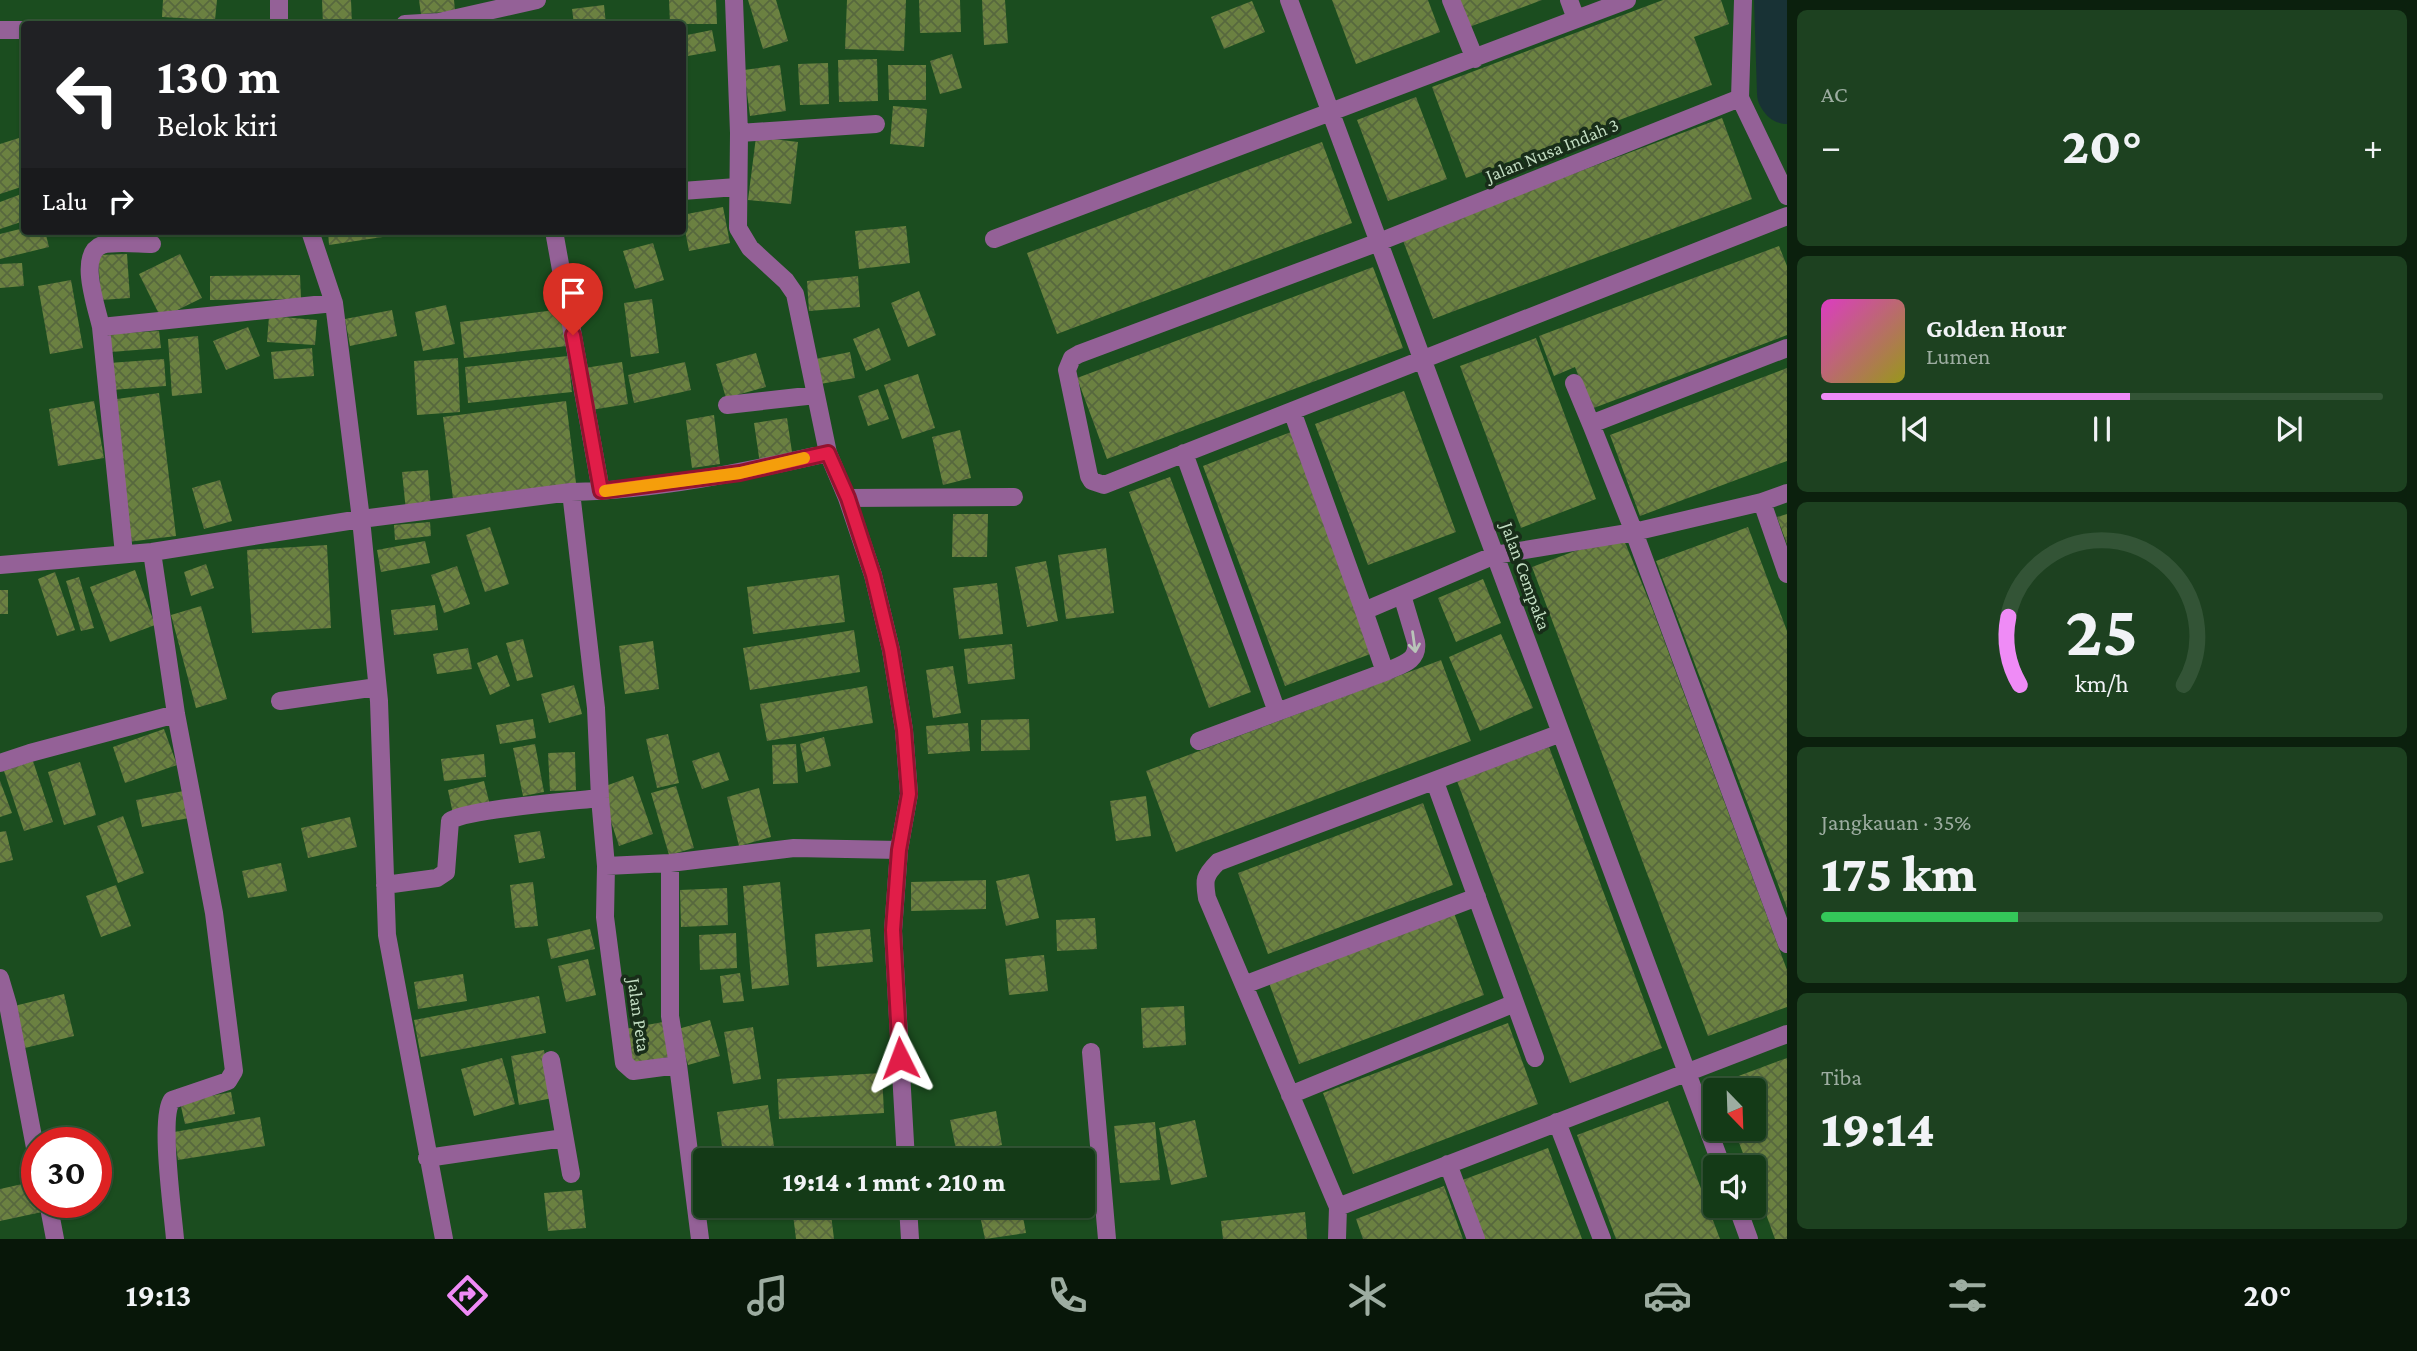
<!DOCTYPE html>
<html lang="id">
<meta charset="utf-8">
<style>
body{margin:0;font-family:"Crimson Pro",serif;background:#1d4120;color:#f1f3f6;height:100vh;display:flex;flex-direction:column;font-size:26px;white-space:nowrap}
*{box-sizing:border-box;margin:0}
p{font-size:23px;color:#9dada1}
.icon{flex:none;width:38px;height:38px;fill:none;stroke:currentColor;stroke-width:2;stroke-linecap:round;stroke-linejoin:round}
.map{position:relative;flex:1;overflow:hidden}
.side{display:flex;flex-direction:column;gap:10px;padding:10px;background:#0b200d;width:630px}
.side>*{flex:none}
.top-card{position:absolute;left:21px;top:21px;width:665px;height:214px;border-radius:7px;box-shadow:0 2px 5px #0004,0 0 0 2px #335436;background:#202124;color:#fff;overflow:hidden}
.needle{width:46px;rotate:157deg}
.controls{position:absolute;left:1703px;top:1078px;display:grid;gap:14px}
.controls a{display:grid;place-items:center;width:63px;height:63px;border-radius:7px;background:#143a17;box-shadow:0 2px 5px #0004,0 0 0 2px #335436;font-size:35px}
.speed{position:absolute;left:21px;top:1127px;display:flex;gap:14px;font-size:35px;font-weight:700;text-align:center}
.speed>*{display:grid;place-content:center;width:91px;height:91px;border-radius:50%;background:#143a17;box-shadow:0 2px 5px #0004,0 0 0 2px #335436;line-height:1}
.speed .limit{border:10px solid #d22;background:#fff;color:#111}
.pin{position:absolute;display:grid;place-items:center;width:60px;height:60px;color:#fff;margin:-72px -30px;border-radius:50% 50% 50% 0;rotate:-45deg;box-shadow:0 0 7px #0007}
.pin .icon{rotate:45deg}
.me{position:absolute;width:77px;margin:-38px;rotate:357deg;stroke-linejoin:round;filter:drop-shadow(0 0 5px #0008)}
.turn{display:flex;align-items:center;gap:24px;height:147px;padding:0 21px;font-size:32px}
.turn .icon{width:91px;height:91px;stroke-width:2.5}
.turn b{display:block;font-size:49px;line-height:60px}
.then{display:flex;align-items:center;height:66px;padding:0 21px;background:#0003;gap:14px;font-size:26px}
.big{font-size:52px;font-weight:800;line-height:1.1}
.side .card{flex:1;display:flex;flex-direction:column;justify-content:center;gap:10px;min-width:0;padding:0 24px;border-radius:10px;background:#1d4120}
.side .dial{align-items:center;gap:0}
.dial svg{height:182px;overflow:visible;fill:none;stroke:#335436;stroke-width:7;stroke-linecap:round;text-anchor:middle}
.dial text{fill:#f1f3f6;stroke:none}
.song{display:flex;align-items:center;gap:21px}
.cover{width:84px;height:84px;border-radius:10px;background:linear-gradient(135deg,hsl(310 70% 55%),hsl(60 70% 35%))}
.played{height:7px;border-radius:4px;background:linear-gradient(90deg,#ef8bf6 55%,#335436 55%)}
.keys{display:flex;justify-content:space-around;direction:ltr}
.heat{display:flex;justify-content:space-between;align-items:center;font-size:38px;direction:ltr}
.charge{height:10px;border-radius:5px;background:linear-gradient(90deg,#34c759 35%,#335436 0)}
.trip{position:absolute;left:693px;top:1148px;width:402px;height:70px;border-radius:7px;background:#143a17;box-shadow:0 2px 5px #0004,0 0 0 2px #335436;font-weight:800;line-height:70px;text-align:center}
.dock{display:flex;height:112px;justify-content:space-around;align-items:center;background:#081709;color:#9dada1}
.dock .icon{width:49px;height:49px}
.dock .current{color:#ef8bf6}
.dock b{font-size:32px;color:#f1f3f6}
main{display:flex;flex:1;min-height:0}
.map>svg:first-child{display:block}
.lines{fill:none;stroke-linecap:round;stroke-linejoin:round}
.river{stroke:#183235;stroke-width:56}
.building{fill:url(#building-cross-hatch)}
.minor{stroke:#946197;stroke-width:18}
.oneway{stroke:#b9c4b9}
.route-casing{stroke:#92132f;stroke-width:18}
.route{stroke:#e11d48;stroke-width:12}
.slow{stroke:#f59e0b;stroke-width:12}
.labels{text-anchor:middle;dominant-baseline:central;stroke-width:7;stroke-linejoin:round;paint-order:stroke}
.street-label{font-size:19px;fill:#c2ddc2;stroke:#182d19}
</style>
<main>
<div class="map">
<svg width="1787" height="1239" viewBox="0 0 1787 1239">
<defs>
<pattern id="building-cross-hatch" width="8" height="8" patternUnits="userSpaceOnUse" patternTransform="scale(1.75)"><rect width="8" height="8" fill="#6b8141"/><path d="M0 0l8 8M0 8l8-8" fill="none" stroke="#57683e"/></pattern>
</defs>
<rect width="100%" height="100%" fill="#1b4d1f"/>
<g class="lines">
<path class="river" d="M1782,0L1785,93L1787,96"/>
</g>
<path class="building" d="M163,0H217L215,20L162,17Z
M322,0H351L352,24H323Z
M419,0H454L455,11L421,14Z
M669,0H716L717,24H670Z
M748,0H776L788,41L763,49Z
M847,0H906L904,51L845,49Z
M919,0H960L961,32L920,33Z
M982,0H1005L1008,43L984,45Z
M1332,0H1428L1440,32L1356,64Z
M1459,0H1542L1469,27Z
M1663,0H1721L1729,24L1694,37L1712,85L1466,178L1432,87Z
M1252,1L1265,32L1224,49L1211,17Z
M604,5L606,24H574L572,9Z
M712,30L716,51L682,57V36Z
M952,54L962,88L940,94L930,61Z
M877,59L878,101L839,102L838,60Z
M828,63L829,104L800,105L798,64Z
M780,65L786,111L750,116L744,70Z
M888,65H926V100H889Z
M1416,97L1447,179L1388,201L1357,120Z
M893,106L927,109L924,147L890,144Z
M1722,118L1752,199L1433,319L1402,238Z
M756,137L798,142L791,204L748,200Z
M19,138L24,157V186L0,194V144Z
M1322,142L1352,223L1057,334L1027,253Z
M24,193V221L0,229V202Z
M723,207L730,243L689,251L682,215Z
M906,226L910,263L859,269L855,231Z
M24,228V231H45L49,247L0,259V234Z
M328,231H395L396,235L329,245Z
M653,243L664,280L635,289L623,251Z
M1779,246L1787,266V335L1591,409L1575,367L1554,376L1539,336Z
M127,254L130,298L101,300L98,255Z
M180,254L202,298L161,318L139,274Z
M22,263L24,286L0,288V264Z
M1373,267L1403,348L1107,459L1077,378Z
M300,275L301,299L210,300V276Z
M858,276L860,307L809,311L807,281Z
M71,280L83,348L50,354L38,286Z
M919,291L936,335L908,347L891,303Z
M652,299L659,353L631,357L624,303Z
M446,305L455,344L423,351L415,312Z
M563,309L567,346L464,358L460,322Z
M392,310L397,336L350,346L345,319Z
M269,316L317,320L315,345L267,342Z
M248,327L260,356L226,370L213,341Z
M879,328L891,360L866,371L853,339Z
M159,331L161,348L111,352L109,334Z
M198,336L202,393L172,396L168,339Z
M1536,338L1596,499L1521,528L1460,366Z
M312,348L314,376L274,379L271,352Z
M850,352L855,378L814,385L810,360Z
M756,353L766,387L726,398L716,364Z
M568,356L572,392L468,403L465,367Z
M458,358L460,412L417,415L414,361Z
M164,359L166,386L111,390L109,363Z
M622,362L628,404L591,410L585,368Z
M685,362L691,390L634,403L628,375Z
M1787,368V461L1640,516L1610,435Z
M918,374L935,428L902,439L884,385Z
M878,389L889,419L868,426L858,396Z
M1404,391L1456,532L1368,565L1315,424Z
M159,393L176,536L127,542L110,400Z
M94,401L104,458L58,466L49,409Z
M566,401L577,491L454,507L443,417Z
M714,415L720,464L692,468L686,420Z
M787,418L793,459L760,464L754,423Z
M960,430L971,478L943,485L932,437Z
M1291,432L1373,653L1285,686L1203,466Z
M428,470L431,508L406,511L402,472Z
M1170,477L1251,692L1209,708L1129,492Z
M220,480L232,521L204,529L192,488Z
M953,514H988L987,557H952Z
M1787,514V544L1777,517Z
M430,522L431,536L395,540L394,525Z
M490,527L509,584L485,592L466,535Z
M1748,527L1787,631V908L1656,561Z
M1624,540L1652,608L1787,970V1007L1708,1036L1532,567L1575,551Z
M425,541L430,563L381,572L377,550Z
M327,545L331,628L252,633L247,550Z
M1106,548L1114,613L1066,619L1058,555Z
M1046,561L1058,621L1027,627L1015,567Z
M206,564L214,588L191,596L184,572Z
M457,566L470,604L444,613L431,575Z
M135,570L155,625L110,642L90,587Z
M55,572L75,630L57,636L38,579Z
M839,575L845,622L753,634L747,587Z
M79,577L94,628L81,631L66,581Z
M1483,579L1501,623L1456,642L1438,598Z
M997,583L1003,634L959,639L953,588Z
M0,590H8V614H0Z
M435,605L438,630L394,635L391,610Z
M201,606L227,699L196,708L171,615Z
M854,630L860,672L750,690L743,648Z
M1501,634L1533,708L1480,731L1449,657Z
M523,639L533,677L517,681L506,643Z
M653,641L659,689L625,694L619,646Z
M1012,644L1015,679L968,684L964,649Z
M468,648L472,669L437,674L433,654Z
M497,655L510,686L490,695L477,663Z
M1441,660L1471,741L1176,852L1146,771Z
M953,666L961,713L933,718L926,670Z
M574,685L582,714L549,723L541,694Z
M867,686L873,723L767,741L760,704Z
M533,719L536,738L500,744L496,725Z
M1029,719L1030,750L981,751V720Z
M968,723L970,751L928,754L926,726Z
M164,729L177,765L125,783L113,747Z
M668,734L679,783L657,788L646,739Z
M824,737L831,766L806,772L800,744Z
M535,744L544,792L523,796L513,748Z
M796,744L798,783L773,784L772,745Z
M1549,747L1662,1048L1570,1083L1457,781Z
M575,752L576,790L550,791L548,753Z
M719,752L729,780L702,789L692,761Z
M484,754L486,777L444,781L441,759Z
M33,761L53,822L24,831L4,771Z
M80,762L96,815L64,825L48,772Z
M633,776L653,834L619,846L600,788Z
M0,781L12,813L0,817Z
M484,781L490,805L453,814L448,790Z
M676,786L694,848L669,855L651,793Z
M759,788L771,837L739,846L727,797Z
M189,790L194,817L142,827L136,800Z
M1146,796L1151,836L1116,841L1110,801Z
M1423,803L1453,885L1268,954L1238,873Z
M123,816L144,873L118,883L97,826Z
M350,817L357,847L308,858L301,828Z
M6,831L13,860L0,863V832Z
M540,831L545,858L519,863L514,835Z
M281,863L287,891L248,898L242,871Z
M1029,874L1039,918L1006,926L996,881Z
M986,880V909L911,911V882Z
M533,882L538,926L515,928L510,885Z
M780,882L789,985L752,989L743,886Z
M116,885L131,926L101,937L86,896Z
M727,888L728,925L681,927L680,890Z
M1454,913L1484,995L1299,1064L1269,983Z
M1095,918L1097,949L1057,951L1056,920Z
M590,929L595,949L551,959L547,939Z
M870,929L873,962L817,967L815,934Z
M736,933L737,968L700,970L699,935Z
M1044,955L1048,991L1009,995L1005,959Z
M588,959L596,995L566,1002L558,966Z
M740,973L744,1001L723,1003L720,976Z
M463,974L467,1001L418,1009L414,982Z
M64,994L74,1036L25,1048L14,1006Z
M539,996L546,1033L421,1057L414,1020Z
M1184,1006L1186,1045L1143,1048L1141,1008Z
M710,1020L720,1056L688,1065L678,1029Z
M663,1022L669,1057L631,1064L625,1029Z
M1508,1023L1538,1104L1353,1174L1323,1093Z
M753,1027L761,1079L733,1084L724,1032Z
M544,1050L552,1098L519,1105L511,1056Z
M502,1058L515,1104L474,1116L461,1069Z
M1787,1058V1239H1775L1754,1181V1167H1748L1734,1129H1754V1090H1719L1717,1084Z
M882,1073L884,1113L779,1119L777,1079Z
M231,1092L235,1114L185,1124L180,1102Z
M1668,1101L1720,1239H1616L1577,1135Z
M768,1105L775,1153L724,1160L717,1112Z
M996,1111L1002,1145L957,1154L950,1120Z
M260,1117L265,1146L178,1160L174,1132Z
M1195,1120L1207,1177L1171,1185L1159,1128Z
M1155,1122L1160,1180L1120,1183L1114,1126Z
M1548,1148L1582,1239H1481L1460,1181Z
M36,1181L37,1202H40L42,1212L0,1221V1189Z
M1444,1186L1463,1239H1363L1356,1219Z
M582,1190L586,1228L548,1231L544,1193Z
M792,1206H830L834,1239H796Z
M978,1206H1021L1026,1233L985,1239Z
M1305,1212L1307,1239H1223L1221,1221Z"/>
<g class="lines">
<path class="minor" d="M279,0V24
M734,0L739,133L738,228L750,248L786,281L795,294L828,453L847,498L873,575L891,650L904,730L909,794L899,850L893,931L906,1160
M1289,0L1722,1167
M1451,0L1475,59
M1569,0L1576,19
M1743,0L1740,98L1787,196
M405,24L439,22L537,0
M0,30H24
M1740,98L1379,242L1079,354L1072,358L1067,370L1089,476L1092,481L1104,485L1787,216
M739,133L876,124
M682,191L737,187
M310,231L334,303L361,519L379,701L387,935L444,1239
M554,231L601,491
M994,239L1627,0
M101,327C97,308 77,254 102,245C114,241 139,244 152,244
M1787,348L1591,424L1634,532L1787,944
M1574,383L1591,424
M727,405L816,395
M1292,411L1364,611
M1184,453L1277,712
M571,492L596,708L600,798L606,866L670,863L794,848L899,850
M847,498L1014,497
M1762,502L1787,574
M152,552L176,714L214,913L234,1071L228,1081L172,1100C159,1117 173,1213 175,1239
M124,554L101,327L334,303
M0,565L152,552L361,519L571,492C657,490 744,472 828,453
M1385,672L1364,611L1495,555L1634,532L1762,502L1787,493
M280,701L377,687
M1199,741L1385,672C1400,665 1419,662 1416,642L1402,595
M0,763L30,753L176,714
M1435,782L1535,1058
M670,863V1016L678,1065
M606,866L605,917L624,1063L633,1071L678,1065L700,1239
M385,885L437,878L446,872L450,821C465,809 574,801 600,798
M0,978L8,1005L37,1158
M1244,985L1477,897
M1091,1052L1107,1239
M551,1060L571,1174
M1290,1095L1515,1003
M1557,1122L1602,1239
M427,1158L564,1138
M1448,1164L1476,1239
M48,1202L55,1239
M908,1206L910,1239
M1737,1206L1749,1239
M1338,1207L1787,1034
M1337,1239L1338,1207L1207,898C1204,880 1204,876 1218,862L1561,733"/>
</g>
<defs><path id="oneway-shaft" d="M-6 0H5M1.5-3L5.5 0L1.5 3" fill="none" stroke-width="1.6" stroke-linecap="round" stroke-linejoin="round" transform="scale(1.75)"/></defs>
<use class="oneway" href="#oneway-shaft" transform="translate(1414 642) rotate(82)"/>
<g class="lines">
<g class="route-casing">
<path id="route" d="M573,335L601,491L740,473L828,453L848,498L873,575L891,650L904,730L909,794L899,850L893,930L900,1058"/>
</g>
<use href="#route" class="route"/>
<path class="slow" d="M605,491L740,473L804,458"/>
</g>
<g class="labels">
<g class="street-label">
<text transform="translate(1552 150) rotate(-22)">Jalan Nusa Indah 3</text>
<text transform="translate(1526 576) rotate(70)">Jalan Cempaka</text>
<text transform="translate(639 1015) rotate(82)">Jalan Peta</text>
</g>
</g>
</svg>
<div class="controls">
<a><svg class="needle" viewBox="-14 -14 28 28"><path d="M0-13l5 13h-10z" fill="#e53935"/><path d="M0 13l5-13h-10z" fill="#9dada1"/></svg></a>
<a><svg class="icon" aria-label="sound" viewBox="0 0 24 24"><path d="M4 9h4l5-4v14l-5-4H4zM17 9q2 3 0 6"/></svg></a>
</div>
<div class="speed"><div class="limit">30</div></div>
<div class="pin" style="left:573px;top:335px;background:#d93025"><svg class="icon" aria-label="arrive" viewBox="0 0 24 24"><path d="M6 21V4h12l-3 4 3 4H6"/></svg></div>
<svg class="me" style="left:900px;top:1058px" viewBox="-20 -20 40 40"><path d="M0-17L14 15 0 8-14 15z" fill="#e11d48" stroke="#fff" stroke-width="4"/></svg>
<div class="trip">19:14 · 1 mnt · 210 m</div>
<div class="top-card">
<div class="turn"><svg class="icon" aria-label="left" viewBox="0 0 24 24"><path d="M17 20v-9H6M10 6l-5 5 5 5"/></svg><div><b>130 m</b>Belok kiri</div></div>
<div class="then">Lalu<svg class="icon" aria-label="right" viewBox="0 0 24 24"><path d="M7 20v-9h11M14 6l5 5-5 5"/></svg></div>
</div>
</div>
<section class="side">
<div class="card"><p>AC</p>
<div class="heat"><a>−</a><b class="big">20°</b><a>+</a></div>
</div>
<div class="card">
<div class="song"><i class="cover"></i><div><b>Golden Hour</b><p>Lumen</p></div></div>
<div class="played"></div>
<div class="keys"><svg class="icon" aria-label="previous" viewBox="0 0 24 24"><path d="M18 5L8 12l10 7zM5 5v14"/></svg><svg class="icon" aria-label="pause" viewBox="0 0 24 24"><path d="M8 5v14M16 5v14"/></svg><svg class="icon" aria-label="next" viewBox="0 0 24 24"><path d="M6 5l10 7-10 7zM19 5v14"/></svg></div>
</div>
<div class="card dial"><svg viewBox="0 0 100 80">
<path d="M14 69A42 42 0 1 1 86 69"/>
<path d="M14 69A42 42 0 0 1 9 39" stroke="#ef8bf6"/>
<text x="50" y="56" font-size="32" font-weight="700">25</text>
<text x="50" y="72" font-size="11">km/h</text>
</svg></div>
<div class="card"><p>Jangkauan · 35%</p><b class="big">175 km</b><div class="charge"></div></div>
<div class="card"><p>Tiba</p><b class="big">19:14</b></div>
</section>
</main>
<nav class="dock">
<b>19:13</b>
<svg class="icon current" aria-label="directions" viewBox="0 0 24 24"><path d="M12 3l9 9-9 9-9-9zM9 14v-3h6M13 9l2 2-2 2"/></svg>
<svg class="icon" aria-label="music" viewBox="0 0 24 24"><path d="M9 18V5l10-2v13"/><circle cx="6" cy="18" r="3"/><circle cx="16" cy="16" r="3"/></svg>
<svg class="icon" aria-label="phone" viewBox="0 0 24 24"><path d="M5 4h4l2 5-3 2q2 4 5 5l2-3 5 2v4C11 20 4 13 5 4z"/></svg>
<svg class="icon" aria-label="climate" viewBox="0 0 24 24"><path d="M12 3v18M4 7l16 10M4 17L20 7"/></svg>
<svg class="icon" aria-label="car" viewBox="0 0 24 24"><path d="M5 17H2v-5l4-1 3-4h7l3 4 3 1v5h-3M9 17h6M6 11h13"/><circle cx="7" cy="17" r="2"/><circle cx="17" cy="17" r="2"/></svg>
<svg class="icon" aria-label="filters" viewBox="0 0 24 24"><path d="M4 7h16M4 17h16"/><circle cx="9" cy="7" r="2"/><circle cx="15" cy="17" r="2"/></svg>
<b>20°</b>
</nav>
